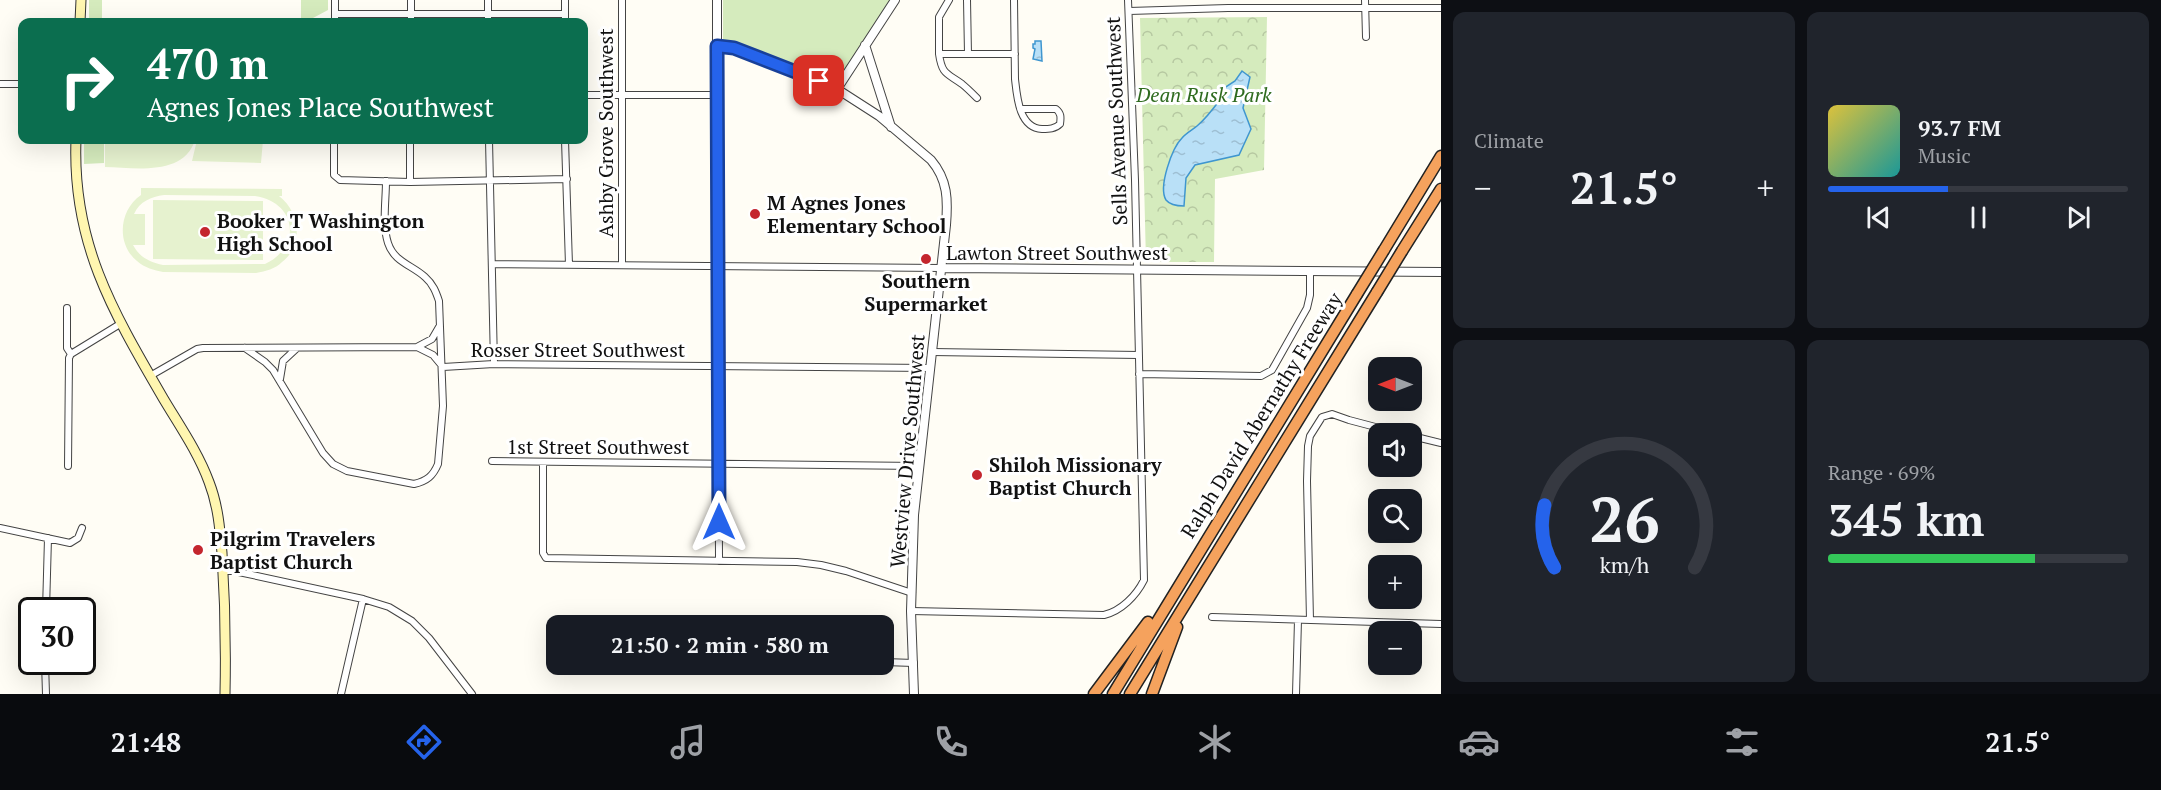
<!DOCTYPE html>
<meta charset="utf-8">
<style>
body{margin:0;font-family:"PT Serif",serif;background:#20242c;color:#f1f3f6;height:100vh;display:flex;flex-direction:column;font-size:22px;white-space:nowrap}
*{box-sizing:border-box;margin:0}
p{font-size:20px;color:#9ea1a6}
.icon{flex:none;width:33px;height:33px;fill:none;stroke:currentColor;stroke-width:2;stroke-linecap:round;stroke-linejoin:round}
.map{position:relative;flex:1;overflow:hidden}
.side{display:flex;flex-direction:column;gap:12px;padding:12px;background:#0d0f14;width:720px}
.side>*{flex:none}
.top-card{position:absolute;left:18px;top:18px;width:570px;height:126px;border-radius:12px;box-shadow:0 6px 24px #0002;background:#0b6e4f;color:#fff;overflow:hidden}
.needle{width:39px;rotate:270deg}
.buttons{position:absolute;left:1368px;top:357px;display:grid;gap:12px}
.buttons a{display:grid;place-items:center;width:54px;height:54px;border-radius:12px;background:#171b24;box-shadow:0 6px 24px #0002;font-size:30px}
.speed{position:absolute;left:18px;top:597px;display:flex;gap:12px;font-size:30px;font-weight:700;text-align:center}
.speed>*{display:grid;place-content:center;width:78px;height:78px;border-radius:50%;background:#171b24;box-shadow:0 6px 24px #0002;line-height:1}
.speed .limit{border:3px solid #111;border-radius:9px;background:#fff;color:#111}
.pin{position:absolute;display:grid;place-items:center;width:51px;height:51px;color:#fff;margin:-26px;border-radius:12px;box-shadow:0 3px 9px #0006}
.me{position:absolute;width:66px;margin:-33px;rotate:0deg;stroke-linejoin:round;filter:drop-shadow(0 0 4px #0008)}
.turn{display:flex;align-items:center;gap:21px;height:126px;padding:0 30px;font-size:27px}
.turn .icon{width:78px;height:78px;stroke-width:2.5}
.turn b{display:block;font-size:42px;line-height:51px}
.big{font-size:45px;font-weight:600;line-height:1.1}
.side .widget{flex:1;display:flex;flex-direction:column;justify-content:center;gap:9px;min-width:0;padding:0 21px;border-radius:12px;background:#20242c}
.side .dial{align-items:center;gap:0}
.dial svg{height:156px;overflow:visible;fill:none;stroke:#363941;stroke-width:7;stroke-linecap:round;text-anchor:middle}
.dial text{fill:#f1f3f6;stroke:none}
.song{display:flex;align-items:center;gap:18px}
.cover{width:72px;height:72px;border-radius:9px;background:linear-gradient(135deg,hsl(50 70% 55%),hsl(180 70% 35%))}
.played{height:6px;border-radius:3px;background:linear-gradient(90deg,#2563eb 40%,#363941 40%)}
.keys{display:flex;justify-content:space-around;direction:ltr}
.heat{display:flex;justify-content:space-between;align-items:center;font-size:33px;direction:ltr}
.charge{height:9px;border-radius:4px;background:linear-gradient(90deg,#34c759 69%,#363941 0)}
.side .tiles{flex:1;display:grid;gap:12px;grid-template-columns:repeat(2,1fr)}
.trip{position:absolute;left:546px;top:615px;width:348px;height:60px;border-radius:12px;background:#171b24;box-shadow:0 6px 24px #0002;font-weight:600;line-height:60px;text-align:center}
.menu{display:flex;height:96px;justify-content:space-around;align-items:center;background:#090b0e;color:#9ea1a6}
.menu .icon{width:42px;height:42px}
.menu .current{color:#2563eb}
.menu b{font-size:27px;color:#f1f3f6}
main{display:flex;flex:1;min-height:0}
.map>svg:first-child{display:block}
.grass{fill:#d5ebbd}
.park{fill:url(#park-crowns)}
.pitch{fill:#e6f2cf;fill-rule:evenodd}
.water{fill:url(#water-ripples);stroke:#3f96cf;stroke-width:1.5}
.lines{fill:none;stroke-linecap:round;stroke-linejoin:round}
.minor-casing{stroke:#444;stroke-width:8}
.tertiary-casing{stroke:#444;stroke-width:10}
.secondary-casing{stroke:#333;stroke-width:11}
.motorway-casing{stroke:#222;stroke-width:13}
.minor{stroke:#fff;stroke-width:6}
.tertiary{stroke:#fff;stroke-width:8}
.secondary{stroke:#fff6b0;stroke-width:9}
.motorway{stroke:#f5a25d;stroke-width:10}
.motorway-bridge-casing{stroke:#222;stroke-width:13;stroke-linecap:butt}
.motorway-bridge{stroke:#f5a25d;stroke-width:10}
.route-casing{stroke:#184099;stroke-width:15}
.route{stroke:#2563eb;stroke-width:10}
.poi-dot{fill:#c4262e;stroke:#fff;stroke-width:2}
.labels{text-anchor:middle;dominant-baseline:central;stroke-width:6;stroke-linejoin:round;paint-order:stroke}
.park-label{font-size:20px;font-style:italic;fill:#2f6b1f;stroke:#fff}
.street-label{font-size:20px;fill:#111;stroke:#fff}
.poi-label{font-size:20px;font-weight:bold;fill:#111;stroke:#fff;text-anchor:start}
</style>
<main>
<div class="map">
<svg width="1441" height="694" viewBox="0 0 1441 694">
<defs>
<pattern id="park-crowns" width="20" height="18" patternUnits="userSpaceOnUse" patternTransform="scale(1.5)"><rect width="20" height="18" fill="#d5ebbd"/><path d="M2 6a3 3 0 1 1 6 0M12 15a3 3 0 1 1 6 0" fill="none" stroke="#b6c8a1"/></pattern>
<pattern id="water-ripples" width="26" height="14" patternUnits="userSpaceOnUse" patternTransform="scale(1.5)"><rect width="26" height="14" fill="#b9e0f7"/><path d="M2 4q2-2 4 0t4 0M15 11q2-2 4 0t4 0" fill="none" stroke="#9ebfd3"/></pattern>
</defs>
<rect width="100%" height="100%" fill="#fffdf5"/>
<path class="grass" d="M89,0H102V22H89Z
M301,0H328V10L313,18L301,19Z
M723,0H898L841,88L723,41Z
M84,140H104V163L84,164Z"/>
<path class="park" d="M1267,17L1264,170L1215,179L1214,262H1146L1140,18Z"/>
<path class="pitch" d="M105,140H195C184,176 136,168 105,167Z
M197,140H263L261,163L192,161Z
M141,188L282,189V196H279C300,212 304,245 282,262C275,269 266,271 256,273L163,272C154,270 145,268 137,261C116,244 119,210 141,195ZM164,195L255,196C296,202 303,246 265,264L163,265C150,262 140,258 133,245H145V214H134C140,201 151,197 164,195Z
M153,200L263,201V260L153,259Z"/>
<path class="water" d="M1035,41H1041L1042,61L1033,59L1035,49L1033,48V44H1035Z
M1242,71L1250,77L1243,108L1251,129L1239,155L1195,165L1186,178L1184,206C1179,206 1170,205 1166,200C1158,187 1172,148 1182,138C1186,133 1192,130 1197,126C1208,117 1216,105 1225,93L1224,88L1235,81Z"/>
<g class="lines">
<g class="minor-casing">
<path id="minor" d="M949,0L939,17V54H1015
M967,0L968,54
M1014,0L1015,79C1017,97 1019,128 1042,129C1049,129 1055,129 1060,124C1061,117 1061,113 1056,109H1022
M1365,0L1366,37
M1129,11L1228,8H1441
M335,14H565
M335,22V0
M411,22V0
M488,22V0
M565,22V0
M717,46L719,561
M939,54C942,75 947,73 962,84C967,88 972,93 977,98
M0,84H22
M584,95H717
M334,140V175L340,180L410,182L567,179
M489,140L494,364
M565,140L569,265
M410,182V140
M493,264L942,268
M622,265V0
M67,308V348L71,354
M417,347L432,339L439,327
M245,348L265,362L273,370L323,453L333,464L347,471L414,484C427,481 433,476 438,464L443,406L439,301C436,292 433,284 425,277C412,265 394,262 388,243C382,224 386,201 386,181
M932,352L1139,355
M1139,374L1261,376L1272,370L1307,308L1310,295V271
M150,376L197,349L203,348L417,347L433,355L443,367L494,364L930,368
M280,379L283,361L297,348
M1412,436L1441,443
M492,461L919,466
M543,462V553L546,558L797,562L821,565L846,571L912,593
M68,466L69,358L71,354L120,324
M0,528L70,543L78,538L82,528
M223,571H234L363,599L389,607L412,621L429,638L472,694
M46,610L48,538
M911,611L1104,615C1121,611 1136,596 1144,580L1135,180L1128,0
M1212,617L1441,624
M1310,620L1307,481L1308,446L1310,436L1322,417L1332,414L1349,420L1402,434
M45,662L46,694
M884,662L914,663
M689,664L698,669L705,664
M341,694L363,599
M1296,694L1298,620"/>
</g>
<g class="tertiary-casing">
<path id="tertiary" d="M717,0V46L734,48L807,75L837,89L879,116L931,160C948,180 948,200 946,225L914,515L911,611L914,694
M865,45L891,127
M837,89L895,0
M942,268L1441,272"/>
</g>
<g class="secondary-casing">
<path id="secondary" d="M80,22L81,0
M76,140C72,243 113,312 163,398C179,425 198,452 209,482C218,505 220,529 222,553C225,600 226,647 225,694"/>
</g>
<g class="motorway-casing">
<path id="motorway" d="M1384,250L1441,156
M1402,251L1441,189
M1094,694L1148,622
M1113,694L1357,294
M1130,694L1377,292
M1152,694L1177,627"/>
</g>
<use href="#minor" class="minor"/>
<use href="#tertiary" class="tertiary"/>
<use href="#secondary" class="secondary"/>
<use href="#motorway" class="motorway"/>
<g class="motorway-bridge-casing">
<path id="motorway-bridge" d="M1377,292L1402,251
M1357,294L1384,250"/>
</g>
<use href="#motorway-bridge" class="motorway-bridge"/>
</g>
<g class="lines">
<g class="route-casing">
<path id="route" d="M719,522L717,46L734,48L819,81"/>
</g>
<use href="#route" class="route"/>
</g>
<g class="poi-dot">
<circle cx="755" cy="214" r="6"/>
<circle cx="205" cy="232" r="6"/>
<circle cx="926" cy="259" r="6"/>
<circle cx="977" cy="475" r="6"/>
<circle cx="198" cy="550" r="6"/>
</g>
<g class="labels">
<g class="park-label">
<text x="1204" y="94">Dean Rusk Park</text>
</g>
<g class="street-label">
<text transform="translate(1116 121) rotate(-92)">Sells Avenue Southwest</text>
<text transform="translate(605 133) rotate(-90)">Ashby Grove Southwest</text>
<text x="1057" y="252">Lawton Street Southwest</text>
<text x="578" y="349">Rosser Street Southwest</text>
<text transform="translate(1261 415) rotate(-58)">Ralph David Abernathy Freeway</text>
<text x="598" y="446">1st Street Southwest</text>
<text transform="translate(907 451) rotate(-85)">Westview Drive Southwest</text>
</g>
<g class="poi-label">
<text x="767" y="202">M Agnes Jones<tspan x="767" dy="23">Elementary School</tspan></text>
<text x="217" y="220">Booker T Washington<tspan x="217" dy="23">High School</tspan></text>
<text x="926" y="280" text-anchor="middle">Southern<tspan x="926" dy="23">Supermarket</tspan></text>
<text x="989" y="464">Shiloh Missionary<tspan x="989" dy="23">Baptist Church</tspan></text>
<text x="210" y="538">Pilgrim Travelers<tspan x="210" dy="23">Baptist Church</tspan></text>
</g>
</g>
</svg>
<div class="buttons">
<a><svg class="needle" viewBox="-14 -14 28 28"><path d="M0-13l5 13h-10z" fill="#e53935"/><path d="M0 13l5-13h-10z" fill="#9ea1a6"/></svg></a>
<a><svg class="icon" aria-label="sound" viewBox="0 0 24 24"><path d="M4 9h4l5-4v14l-5-4H4zM17 9q2 3 0 6"/></svg></a>
<a><svg class="icon" aria-label="search" viewBox="0 0 24 24"><circle cx="10" cy="10" r="6"/><path d="M15 15l6 6"/></svg></a>
<a>+</a>
<a>−</a>
</div>
<div class="speed"><div class="limit">30</div></div>
<div class="pin" style="left:819px;top:81px;background:#d93025"><svg class="icon" aria-label="arrive" viewBox="0 0 24 24"><path d="M6 21V4h12l-3 4 3 4H6"/></svg></div>
<svg class="me" style="left:719px;top:522px" viewBox="-20 -20 40 40"><path d="M0-17L14 15 0 8-14 15z" fill="#2563eb" stroke="#fff" stroke-width="4"/></svg>
<div class="trip">21:50 · 2 min · 580 m</div>
<div class="top-card">
<div class="turn"><svg class="icon" aria-label="right" viewBox="0 0 24 24"><path d="M7 20v-9h11M14 6l5 5-5 5"/></svg><div><b>470 m</b>Agnes Jones Place Southwest</div></div>
</div>
</div>
<section class="side">
<div class="tiles">
<div class="widget"><p>Climate</p>
<div class="heat"><a>−</a><b class="big">21.5°</b><a>+</a></div>
</div>
<div class="widget">
<div class="song"><i class="cover"></i><div><b>93.7 FM</b><p>Music</p></div></div>
<div class="played"></div>
<div class="keys"><svg class="icon" aria-label="previous" viewBox="0 0 24 24"><path d="M18 5L8 12l10 7zM5 5v14"/></svg><svg class="icon" aria-label="pause" viewBox="0 0 24 24"><path d="M8 5v14M16 5v14"/></svg><svg class="icon" aria-label="next" viewBox="0 0 24 24"><path d="M6 5l10 7-10 7zM19 5v14"/></svg></div>
</div>
<div class="widget dial"><svg viewBox="0 0 100 80">
<path d="M14 69A42 42 0 1 1 86 69"/>
<path d="M14 69A42 42 0 0 1 9 37" stroke="#2563eb"/>
<text x="50" y="56" font-size="32" font-weight="700">26</text>
<text x="50" y="72" font-size="11">km/h</text>
</svg></div>
<div class="widget"><p>Range · 69%</p><b class="big">345 km</b><div class="charge"></div></div>
</div>
</section>
</main>
<nav class="menu">
<b>21:48</b>
<svg class="icon current" aria-label="directions" viewBox="0 0 24 24"><path d="M12 3l9 9-9 9-9-9zM9 14v-3h6M13 9l2 2-2 2"/></svg>
<svg class="icon" aria-label="music" viewBox="0 0 24 24"><path d="M9 18V5l10-2v13"/><circle cx="6" cy="18" r="3"/><circle cx="16" cy="16" r="3"/></svg>
<svg class="icon" aria-label="phone" viewBox="0 0 24 24"><path d="M5 4h4l2 5-3 2q2 4 5 5l2-3 5 2v4C11 20 4 13 5 4z"/></svg>
<svg class="icon" aria-label="climate" viewBox="0 0 24 24"><path d="M12 3v18M4 7l16 10M4 17L20 7"/></svg>
<svg class="icon" aria-label="car" viewBox="0 0 24 24"><path d="M5 17H2v-5l4-1 3-4h7l3 4 3 1v5h-3M9 17h6M6 11h13"/><circle cx="7" cy="17" r="2"/><circle cx="17" cy="17" r="2"/></svg>
<svg class="icon" aria-label="filters" viewBox="0 0 24 24"><path d="M4 7h16M4 17h16"/><circle cx="9" cy="7" r="2"/><circle cx="15" cy="17" r="2"/></svg>
<b>21.5°</b>
</nav>
